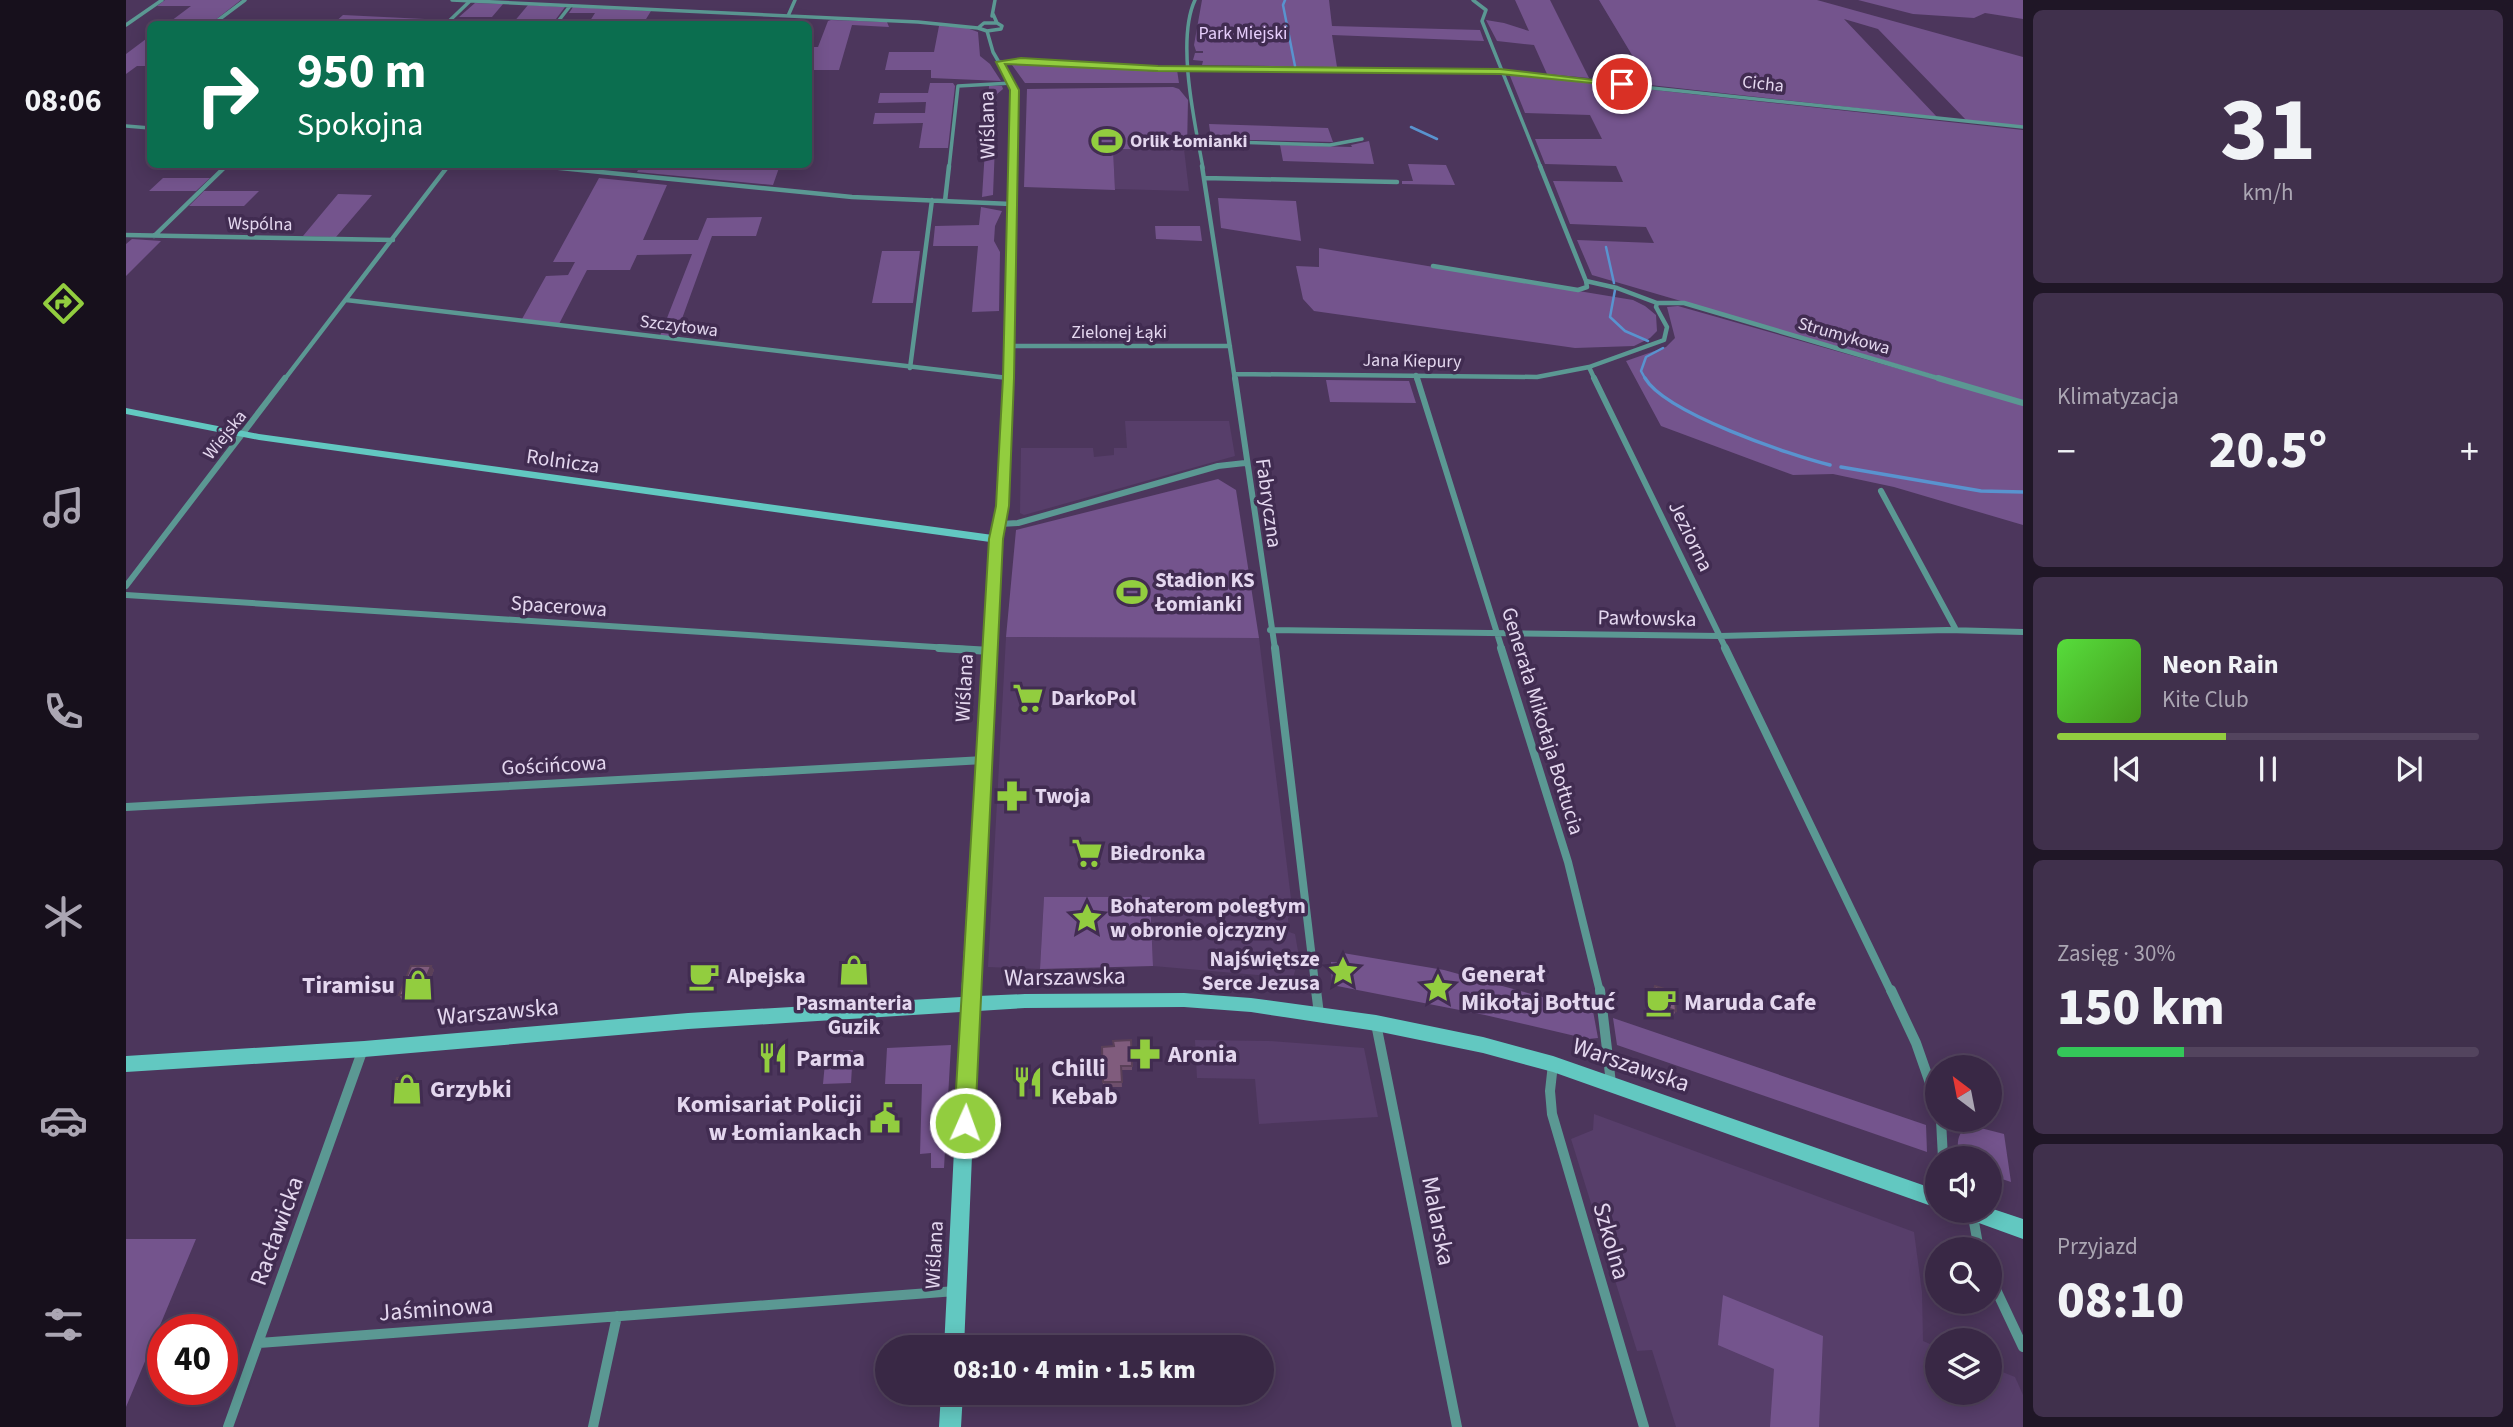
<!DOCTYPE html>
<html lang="pl">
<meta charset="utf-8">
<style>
body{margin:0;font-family:"Source Sans 3",sans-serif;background:#40304c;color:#f1f3f6;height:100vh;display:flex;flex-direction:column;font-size:26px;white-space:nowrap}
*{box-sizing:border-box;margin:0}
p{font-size:23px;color:#aba6b3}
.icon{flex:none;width:38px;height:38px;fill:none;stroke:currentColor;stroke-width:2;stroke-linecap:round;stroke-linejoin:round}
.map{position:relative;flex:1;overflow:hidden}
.sheet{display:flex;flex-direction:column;gap:10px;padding:10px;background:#1f1626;width:490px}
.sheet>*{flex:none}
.top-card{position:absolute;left:21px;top:21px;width:665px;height:147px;border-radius:10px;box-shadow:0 4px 18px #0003,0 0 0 2px #53445e;background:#0b6e4f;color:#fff;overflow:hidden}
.needle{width:46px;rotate:328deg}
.tools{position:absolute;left:1799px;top:1055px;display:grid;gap:14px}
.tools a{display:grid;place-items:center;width:77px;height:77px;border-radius:50%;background:#392845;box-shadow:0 4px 18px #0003,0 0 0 2px #53445e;font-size:35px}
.speed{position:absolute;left:21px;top:1314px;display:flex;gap:14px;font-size:35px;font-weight:700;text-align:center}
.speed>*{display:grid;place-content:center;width:91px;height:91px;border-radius:50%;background:#392845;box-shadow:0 4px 18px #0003,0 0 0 2px #53445e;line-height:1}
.speed .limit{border:10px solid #d22;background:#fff;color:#111}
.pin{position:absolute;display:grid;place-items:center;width:60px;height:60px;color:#fff;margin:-30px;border:4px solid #fff;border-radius:50%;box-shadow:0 2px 7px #0007}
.me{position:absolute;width:77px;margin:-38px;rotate:2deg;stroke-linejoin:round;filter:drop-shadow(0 0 5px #0008)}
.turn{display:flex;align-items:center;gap:24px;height:147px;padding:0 35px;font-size:32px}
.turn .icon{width:91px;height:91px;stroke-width:2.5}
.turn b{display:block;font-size:49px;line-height:60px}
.big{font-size:52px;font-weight:800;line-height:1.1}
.sheet .widget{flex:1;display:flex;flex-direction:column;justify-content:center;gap:10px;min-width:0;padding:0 24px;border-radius:10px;background:#40304c}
.sheet .dial{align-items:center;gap:0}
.dial b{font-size:91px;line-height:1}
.song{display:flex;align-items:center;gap:21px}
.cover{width:84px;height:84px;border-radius:10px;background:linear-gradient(135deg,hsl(110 70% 55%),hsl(100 70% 35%))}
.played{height:7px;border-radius:4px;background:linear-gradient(90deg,#92cd3f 40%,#53445e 40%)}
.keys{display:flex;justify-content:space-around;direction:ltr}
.heat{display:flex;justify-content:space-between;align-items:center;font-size:38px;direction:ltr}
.charge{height:10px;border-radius:5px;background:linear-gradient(90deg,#34c759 30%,#53445e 0)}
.trip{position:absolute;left:749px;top:1335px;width:399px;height:70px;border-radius:35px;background:#392845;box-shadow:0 4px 18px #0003,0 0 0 2px #53445e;font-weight:800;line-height:70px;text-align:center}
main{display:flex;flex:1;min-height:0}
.tabs{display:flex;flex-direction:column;width:126px;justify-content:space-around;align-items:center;background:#17101c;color:#aba6b3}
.tabs .icon{width:49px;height:49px}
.tabs .on{color:#92cd3f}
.tabs b{font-size:32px;color:#f1f3f6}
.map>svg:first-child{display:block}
.built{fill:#573e6a}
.green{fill:#74548d}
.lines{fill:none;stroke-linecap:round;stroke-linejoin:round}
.stream-far1{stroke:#5993cf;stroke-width:2.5}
.stream{stroke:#5993cf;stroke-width:3.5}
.street-far4{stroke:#5b9893;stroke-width:3.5}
.street-far3{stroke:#5b9893;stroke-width:4.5}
.street-far2{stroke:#5b9893;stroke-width:6}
.street-far1{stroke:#5b9893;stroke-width:8}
.street{stroke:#5b9893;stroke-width:10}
.secondary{fill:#62c8c1;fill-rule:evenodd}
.wall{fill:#6e4f6c}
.shaded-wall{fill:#5a4058}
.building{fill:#805c7d;stroke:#5a4058;stroke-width:2}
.route{fill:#92cd3f;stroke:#5f8529;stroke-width:2}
.labels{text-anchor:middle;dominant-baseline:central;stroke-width:7;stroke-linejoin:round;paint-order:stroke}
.far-park-label{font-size:18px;fill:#e7cefc;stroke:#412c51}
.far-street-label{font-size:18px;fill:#e4d7ef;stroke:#412c51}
.far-poi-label{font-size:18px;font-weight:bold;fill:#e4d7ef;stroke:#412c51;text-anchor:start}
.street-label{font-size:21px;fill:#e4d7ef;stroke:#412c51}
.poi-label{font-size:21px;font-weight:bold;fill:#e4d7ef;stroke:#412c51;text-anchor:start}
.near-poi-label{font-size:24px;font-weight:bold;fill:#e4d7ef;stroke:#412c51;text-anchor:start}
.near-street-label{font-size:24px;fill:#e4d7ef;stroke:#412c51}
</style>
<main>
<nav class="tabs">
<b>08:06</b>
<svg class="icon on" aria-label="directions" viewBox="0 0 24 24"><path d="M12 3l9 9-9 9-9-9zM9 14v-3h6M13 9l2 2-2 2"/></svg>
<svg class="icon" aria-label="music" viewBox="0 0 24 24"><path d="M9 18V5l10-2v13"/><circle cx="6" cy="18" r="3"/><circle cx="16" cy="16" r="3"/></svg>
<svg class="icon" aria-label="phone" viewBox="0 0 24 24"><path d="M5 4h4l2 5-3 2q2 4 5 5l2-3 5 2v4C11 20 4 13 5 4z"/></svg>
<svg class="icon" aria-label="climate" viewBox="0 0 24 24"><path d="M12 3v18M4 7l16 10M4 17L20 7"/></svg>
<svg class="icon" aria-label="car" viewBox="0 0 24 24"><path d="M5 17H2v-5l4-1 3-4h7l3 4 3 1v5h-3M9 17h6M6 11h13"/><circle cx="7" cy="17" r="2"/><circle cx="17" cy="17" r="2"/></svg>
<svg class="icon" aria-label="filters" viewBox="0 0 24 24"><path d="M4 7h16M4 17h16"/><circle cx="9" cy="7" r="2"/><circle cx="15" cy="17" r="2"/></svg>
</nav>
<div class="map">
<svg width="1897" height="1427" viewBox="0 0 1897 1427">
<rect width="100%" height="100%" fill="#4c365c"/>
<path class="built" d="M987,149H1058L1063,191L989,189Z
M999,421H1103L1109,456L898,515L894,513L895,448H967L968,457L988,455V448H1001Z
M880,637L1133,638L1167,915L1162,918L1163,932L1169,934L1173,957L1167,978L1027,966L1024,897H918L914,969L862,967Z
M1069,1040L1143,1041L1238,1048L1252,1117L1133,1124L1129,1079L1071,1078Z
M1468,1114L1788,1232L1796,1292L1797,1341L1811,1347V1393H1864V1367L1889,1377L1897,1395V1427H1550L1526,1350L1511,1351L1445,1139L1467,1130Z"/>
<path class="green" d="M39,0H115L84,24H41L65,6H31Z
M1076,0H1203L1206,26L1354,30L1358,41L1206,35L1211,67L1076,65L1077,61L1067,60L1069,53H1077V51H1070L1068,45Z
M1389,0H1424L1463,78L1421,74L1408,45L1371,41L1360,20L1378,23L1403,31Z
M1473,0H1691L1897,57V126L1840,120L1752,29L1718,19L1811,117L1524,85Z
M1732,0H1897V19L1859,13L1848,18L1787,14Z
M349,3L377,4L366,17H333Z
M402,5L439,7L427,23H387Z
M447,7L525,11L517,24H462L469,13H443Z
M217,15L299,19L295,24H207Z
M705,20L761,22L763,27L726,25L713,70H684L683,75V47H692L702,21Z
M813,26L838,27L852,32L854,56L864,64L875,81L805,78V70H759L763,52H808Z
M24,36V66H11L0,74V54Z
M889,64L1039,72L1051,70L1053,83H899L886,65Z
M1390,75L1897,130V401L1466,275L1451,240L1528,243L1520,227L1444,224L1427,181L1497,182L1490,166L1419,164L1409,139H1476L1464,115L1399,113L1384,76Z
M804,83H827L829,86L822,148H793L797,123L747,124L749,113H799L800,102L752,103L754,93H802Z
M863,86H876L877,89L871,94L867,195L856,197Z
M1047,87L1053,89L1062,100L1061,149H987L989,190L898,187L901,89Z
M1083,124L1202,128L1207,142L1085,139Z
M1243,141L1248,164L1157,161L1154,145L1226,147L1225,145Z
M515,164H654V165L647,185L511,172Z
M1282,164L1320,165L1329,185L1276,184V181H1287Z
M37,178H84L70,191H23Z
M473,178L541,185L517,240H572L581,218L636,217L630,236H586L549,338L534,336L566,254L511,255L504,270H461L433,324L396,319L420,276L442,275L449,262H427Z
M78,191H133L118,206H63Z
M212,194L246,195L210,237L177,236Z
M1092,198L1170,201L1175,241L1095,228Z
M855,207L876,211L869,226L868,241L874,252L873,311L846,312L852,246H807L809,226L853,225Z
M1029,226H1074L1076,241L1030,239Z
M6,239L35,241L0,276V244Z
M1193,248L1507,300L1519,306L1530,315L1531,331L1524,338L1508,346L1449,348L1188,311L1177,299L1170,266L1193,267Z
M756,251H794L787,303H746Z
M1552,306L1897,404V525L1768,487L1707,474L1667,475L1535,426L1500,361L1540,347L1549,338L1541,307Z
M1200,380L1283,381L1290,403L1204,402Z
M1092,479L1110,490L1133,638L880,637L890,530Z
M918,897H1024L1027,966L914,969Z
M1217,953L1318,970L1467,1011L1472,1038L1462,1039L1359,1015L1206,985L1205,962L1217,963Z
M1487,1018L1800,1125L1801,1152L1491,1045Z
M825,1045L818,1168H805V1153L794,1154L796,1084H759L761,1048Z
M727,1050L725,1083L697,1084L700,1052Z
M1843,1125L1878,1134L1885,1182L1864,1175V1158H1833C1831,1143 1830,1134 1843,1125Z
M0,1239H70L0,1407Z
M1597,1295L1697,1336L1693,1427H1644L1648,1369L1592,1345Z"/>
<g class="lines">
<path class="stream-far1" d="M1159,0L1157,5L1169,66
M1285,127L1311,139
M1480,247L1488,283
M1489,290L1484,317L1499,331L1522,341
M1520,380L1515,371L1520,357L1537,348"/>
<path class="stream" d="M1519,378C1539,413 1664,455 1704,465
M1715,467L1855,491L1897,492"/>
<path class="street-far4" d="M326,0L792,22L852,28
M1069,0C1050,40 1069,124 1077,168
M1347,0L1360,10L1356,21L1415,168
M867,14L871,23
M662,16L669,0
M866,16L869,0
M858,23H871L876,26L875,29L861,31L852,28Z
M87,24L119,0
M320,24L344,1
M430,24L444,6
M0,25L36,0
M861,31L867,52L889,90L887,168
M874,62L1032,68L1375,72L1897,127
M0,126L24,128
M1072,141L1204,145L1236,139
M394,164L431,168
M98,168L102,164
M320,168L323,164
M823,168L832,86L886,83"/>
<path class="street-far3" d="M414,166L726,197L885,204
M1076,166L1109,380
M1414,166L1460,281L1491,288L1531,303L1530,307L1541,327L1538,340L1463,367L1469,380
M1078,178L1271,182
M819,201L823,166
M0,235L267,240
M28,236L100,166
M1307,266L1452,290L1461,287L1460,281
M220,300L882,378
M1531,303H1558L1818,380
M883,346H1104
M784,368L806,200
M1108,374L1411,377L1463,367
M1290,375L1291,380
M158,380L322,166
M882,380L887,166"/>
<path class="street-far2" d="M1109,378L1149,649
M1291,378L1376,649
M1468,378L1600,649
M1812,378L1897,403
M1755,491L1829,628
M874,524L892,523L1092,466L1119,463
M870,539L876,506L882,378
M0,586L159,378
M0,595L840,649
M1144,630L1594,636L1821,630L1897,632"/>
<path class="street-far1" d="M813,648L865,651
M1149,648L1190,992
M1375,648L1442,862L1474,992
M1599,648L1765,992
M0,807L858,760"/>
<path class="street" d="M1190,990L1193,1014
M1474,990L1485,1083
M1765,990L1790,1043L1811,1103
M1250,1024L1331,1427
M1427,1064L1424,1091L1426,1114L1518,1427
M1815,1120L1817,1158
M1846,1211L1853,1250
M1864,1277L1897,1347
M133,1343L830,1291
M102,1427L237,1049
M467,1427L491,1316"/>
<path class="secondary" d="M0,408L133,434L874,536L876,539L852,996L899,994L1058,993L1125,998L1250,1015L1357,1037L1427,1056L1811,1190V1208L1427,1072L1357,1053L1250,1031L1125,1012L1058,1007L899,1008L852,1011L838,1348H818L835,1012L562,1029L238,1057L0,1072V1056L238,1041L562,1013L835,997L864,542L133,440L0,414Z
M1864,1208L1897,1219V1239L1839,1218L1836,1211H1864Z
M815,1393H837L835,1427H813Z"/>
</g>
<path class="wall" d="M305,966L308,970L296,1000H276L273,995Z
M1529,986L1550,1011L1547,1016L1523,1007L1526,990Z
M976,1047L1006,1066V1070H995L996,1087H977Z
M291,1081L287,1096L270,1097L267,1092Z"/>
<path class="shaded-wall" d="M305,966L308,970L296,1000L293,995Z
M288,1077L291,1081L287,1096L283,1091Z"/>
<path class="building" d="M285,966H305L293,995H273Z
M1529,986L1548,992L1550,1011L1526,1003Z
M1005,1040L1006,1066H995L996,1082H977L976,1047L988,1046L987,1041Z
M288,1077L283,1091L267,1092L271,1078Z"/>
<path class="route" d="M895,58L1032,66L1374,69L1501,84L1496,86L1374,74L1032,71L879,64L893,90L888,378L883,506L877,539L849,1123L846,1130L839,1133L831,1130L828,1123L863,539L870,506L877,378L884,90L870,62Z"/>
<defs>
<g id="stadium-bare" transform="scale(2.415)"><path d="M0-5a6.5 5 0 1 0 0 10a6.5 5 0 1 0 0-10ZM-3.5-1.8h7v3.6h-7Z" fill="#92cd3f" stroke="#412c51" stroke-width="2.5" paint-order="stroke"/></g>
<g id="supermarket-bare" transform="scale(2.415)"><path d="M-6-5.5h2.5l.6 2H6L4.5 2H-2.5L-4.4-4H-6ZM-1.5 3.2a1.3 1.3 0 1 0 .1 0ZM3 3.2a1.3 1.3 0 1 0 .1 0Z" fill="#92cd3f" stroke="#412c51" stroke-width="2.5" paint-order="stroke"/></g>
<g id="pharmacy-bare" transform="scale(2.415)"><path d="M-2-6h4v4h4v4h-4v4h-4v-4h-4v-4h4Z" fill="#92cd3f" stroke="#412c51" stroke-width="2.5" paint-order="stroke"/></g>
<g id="sight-bare" transform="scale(2.415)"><path d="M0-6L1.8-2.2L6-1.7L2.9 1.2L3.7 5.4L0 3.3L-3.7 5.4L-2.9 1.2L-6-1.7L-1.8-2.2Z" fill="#92cd3f" stroke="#412c51" stroke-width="2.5" paint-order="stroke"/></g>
<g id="shop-bare" transform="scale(2.415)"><path d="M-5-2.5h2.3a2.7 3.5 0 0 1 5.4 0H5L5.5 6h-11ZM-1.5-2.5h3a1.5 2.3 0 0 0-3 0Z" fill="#92cd3f" stroke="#412c51" stroke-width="2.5" paint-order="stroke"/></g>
<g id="cafe-bare" transform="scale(2.415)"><path d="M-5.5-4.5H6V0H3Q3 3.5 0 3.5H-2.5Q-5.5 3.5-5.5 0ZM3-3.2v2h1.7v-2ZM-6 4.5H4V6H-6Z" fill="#92cd3f" stroke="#412c51" stroke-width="2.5" paint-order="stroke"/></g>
<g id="restaurant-bare" transform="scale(2.415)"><path d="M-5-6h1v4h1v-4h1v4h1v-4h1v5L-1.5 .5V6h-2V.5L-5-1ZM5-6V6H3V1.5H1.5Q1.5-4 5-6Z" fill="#92cd3f" stroke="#412c51" stroke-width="2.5" paint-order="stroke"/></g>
<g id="civic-bare" transform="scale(2.415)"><path d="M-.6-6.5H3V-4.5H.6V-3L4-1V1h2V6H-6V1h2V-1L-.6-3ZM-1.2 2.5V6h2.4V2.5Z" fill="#92cd3f" stroke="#412c51" stroke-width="2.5" paint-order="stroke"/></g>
</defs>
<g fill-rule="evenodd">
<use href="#stadium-bare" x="981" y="141"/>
<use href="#stadium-bare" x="1006" y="592"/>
<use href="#supermarket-bare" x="902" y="698"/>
<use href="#pharmacy-bare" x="886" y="796"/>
<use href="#supermarket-bare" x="961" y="853"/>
<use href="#sight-bare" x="961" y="918"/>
<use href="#shop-bare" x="728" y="970"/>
<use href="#sight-bare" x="1217" y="971"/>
<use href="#cafe-bare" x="578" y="976"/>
<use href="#shop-bare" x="292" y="985"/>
<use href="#sight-bare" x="1312" y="988"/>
<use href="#cafe-bare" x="1535" y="1002"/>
<use href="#pharmacy-bare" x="1019" y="1054"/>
<use href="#restaurant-bare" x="647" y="1058"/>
<use href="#restaurant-bare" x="902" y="1082"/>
<use href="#shop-bare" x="281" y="1089"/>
<use href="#civic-bare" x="759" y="1118"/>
</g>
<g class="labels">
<g class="far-park-label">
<text x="1117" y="33">Park Miejski</text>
</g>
<g class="far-street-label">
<text transform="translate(1637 84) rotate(6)">Cicha</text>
<text transform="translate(134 224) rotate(1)">Wspólna</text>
<text transform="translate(553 326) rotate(7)">Szczytowa</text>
<text x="993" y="332">Zielonej Łąki</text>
<text transform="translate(1718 336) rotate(16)">Strumykowa</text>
<text transform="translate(1286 361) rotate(1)">Jana Kiepury</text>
<text transform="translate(99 435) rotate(-51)">Wiejska</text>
</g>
<g class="far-poi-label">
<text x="1004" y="141">Orlik Łomianki</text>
</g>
<g class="street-label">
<text transform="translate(861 125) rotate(-91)">Wiślana</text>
<text transform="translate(437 461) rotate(8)">Rolnicza</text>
<text transform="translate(1143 503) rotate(82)">Fabryczna</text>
<text transform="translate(1565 536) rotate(64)">Jeziorna</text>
<text transform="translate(433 606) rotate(4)">Spacerowa</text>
<text transform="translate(1521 618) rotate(1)">Pawłowska</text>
<text transform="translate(838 688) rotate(-87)">Wiślana</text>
<text transform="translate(1417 721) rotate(73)">Generała Mikołaja Bołtucia</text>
<text transform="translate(428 765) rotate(-3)">Gościńcowa</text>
<text transform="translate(808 1255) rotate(-87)">Wiślana</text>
</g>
<g class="poi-label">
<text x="1029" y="580">Stadion KS<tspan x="1029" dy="24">Łomianki</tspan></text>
<text x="925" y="698">DarkoPol</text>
<text x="909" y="796">Twoja</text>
<text x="984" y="853">Biedronka</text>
<text x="984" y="906">Bohaterom poległym<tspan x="984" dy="24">w obronie ojczyzny</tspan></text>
<text x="1194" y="959" text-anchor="end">Najświętsze<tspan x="1194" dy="24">Serce Jezusa</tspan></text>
<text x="601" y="976">Alpejska</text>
<text x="728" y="1003" text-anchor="middle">Pasmanteria<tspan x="728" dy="24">Guzik</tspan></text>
</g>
<g class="near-poi-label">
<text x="1335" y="974">Generał<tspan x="1335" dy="28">Mikołaj Bołtuć</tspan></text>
<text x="269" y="985" text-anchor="end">Tiramisu</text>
<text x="1558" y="1002">Maruda Cafe</text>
<text x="1042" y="1054">Aronia</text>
<text x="670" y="1058">Parma</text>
<text x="925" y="1068">Chilli<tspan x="925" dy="28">Kebab</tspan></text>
<text x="304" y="1089">Grzybki</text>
<text x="736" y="1104" text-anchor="end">Komisariat Policji<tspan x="736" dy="28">w Łomiankach</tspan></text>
</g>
<g class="near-street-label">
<text transform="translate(939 977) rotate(-1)">Warszawska</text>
<text transform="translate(372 1012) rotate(-5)">Warszawska</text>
<text transform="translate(1505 1065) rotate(19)">Warszawska</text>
<text transform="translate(1312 1221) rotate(79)">Malarska</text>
<text transform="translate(151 1231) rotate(-70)">Racławicka</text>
<text transform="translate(1485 1241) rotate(74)">Szkolna</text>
<text transform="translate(310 1309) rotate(-4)">Jaśminowa</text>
</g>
</g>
</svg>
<div class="tools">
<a><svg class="needle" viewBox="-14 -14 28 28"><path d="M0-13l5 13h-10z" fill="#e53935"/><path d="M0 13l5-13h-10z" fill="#aba6b3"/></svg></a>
<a><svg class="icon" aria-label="sound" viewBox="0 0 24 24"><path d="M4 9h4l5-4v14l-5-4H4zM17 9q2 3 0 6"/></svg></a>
<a><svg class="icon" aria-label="search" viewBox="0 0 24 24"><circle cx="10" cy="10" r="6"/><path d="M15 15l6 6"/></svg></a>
<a><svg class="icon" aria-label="layers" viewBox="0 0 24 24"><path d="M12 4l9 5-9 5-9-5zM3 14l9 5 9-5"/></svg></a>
</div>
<div class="speed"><div class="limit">40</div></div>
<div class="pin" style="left:1496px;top:84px;background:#d93025"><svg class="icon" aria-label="arrive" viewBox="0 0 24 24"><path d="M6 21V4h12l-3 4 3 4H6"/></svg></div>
<svg class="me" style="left:839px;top:1123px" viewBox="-20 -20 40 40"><circle r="17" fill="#92cd3f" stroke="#fff" stroke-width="3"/><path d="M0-11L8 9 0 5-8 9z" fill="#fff"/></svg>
<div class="trip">08:10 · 4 min · 1.5 km</div>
<div class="top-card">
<div class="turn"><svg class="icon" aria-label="right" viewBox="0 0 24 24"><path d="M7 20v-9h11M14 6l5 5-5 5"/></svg><div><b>950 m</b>Spokojna</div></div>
</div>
</div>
<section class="sheet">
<div class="widget dial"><b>31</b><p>km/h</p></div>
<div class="widget"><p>Klimatyzacja</p>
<div class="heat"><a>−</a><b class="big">20.5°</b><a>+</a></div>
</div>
<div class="widget">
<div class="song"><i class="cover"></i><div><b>Neon Rain</b><p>Kite Club</p></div></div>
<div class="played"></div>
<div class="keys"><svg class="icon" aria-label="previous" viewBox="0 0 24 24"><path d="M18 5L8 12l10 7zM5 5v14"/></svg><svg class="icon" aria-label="pause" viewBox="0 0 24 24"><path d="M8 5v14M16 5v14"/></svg><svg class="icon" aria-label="next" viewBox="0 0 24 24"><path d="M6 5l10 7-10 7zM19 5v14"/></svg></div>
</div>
<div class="widget"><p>Zasięg · 30%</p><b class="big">150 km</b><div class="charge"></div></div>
<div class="widget"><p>Przyjazd</p><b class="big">08:10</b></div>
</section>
</main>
